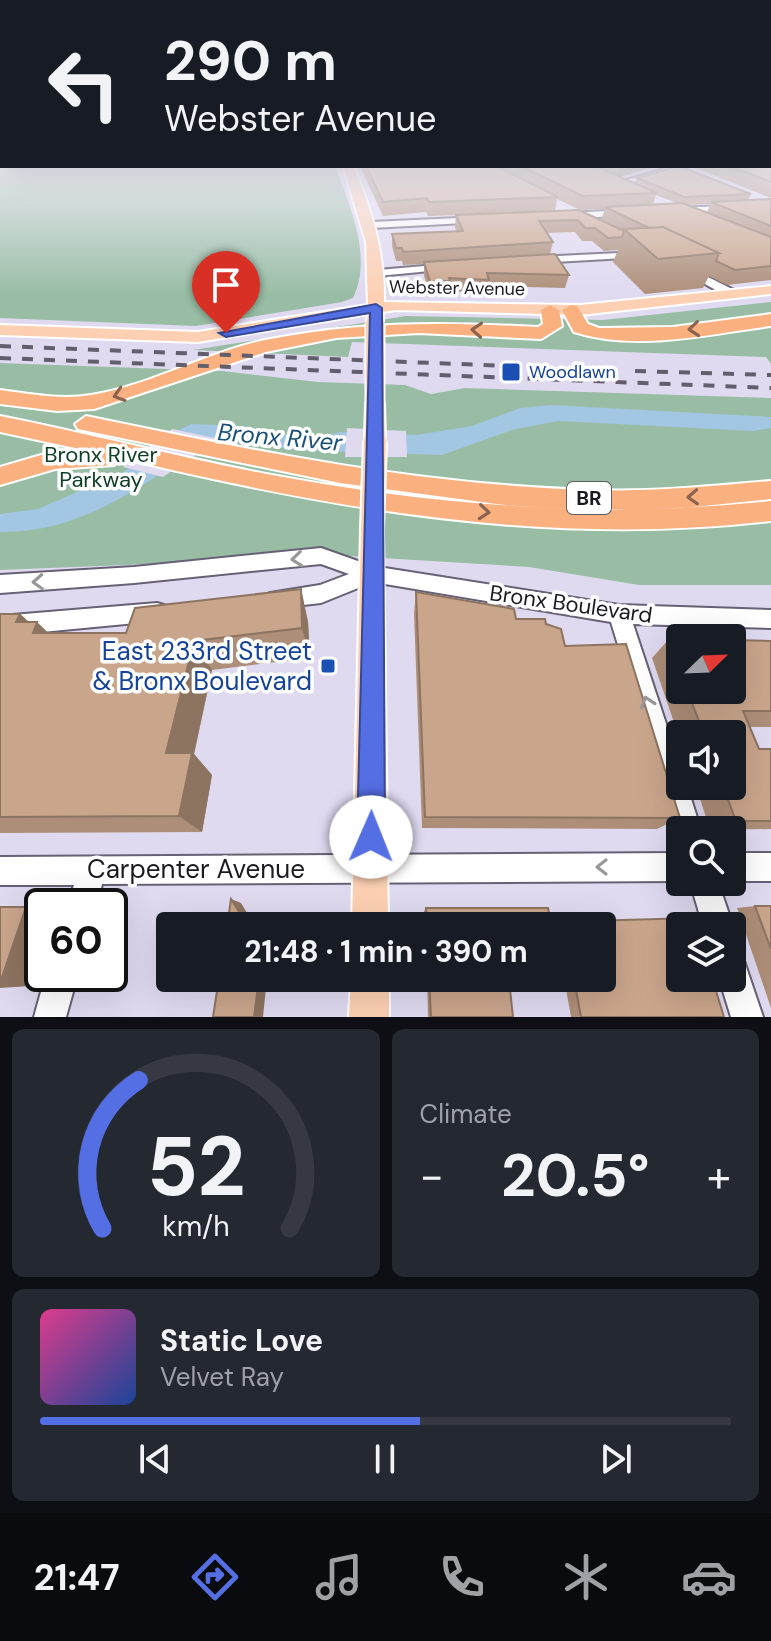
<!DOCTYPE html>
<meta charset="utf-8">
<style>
body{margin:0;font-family:"DM Sans",sans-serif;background:#242831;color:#f1f3f6;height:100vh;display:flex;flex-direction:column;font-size:30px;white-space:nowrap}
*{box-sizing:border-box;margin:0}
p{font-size:26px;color:#9ea1a6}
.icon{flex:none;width:44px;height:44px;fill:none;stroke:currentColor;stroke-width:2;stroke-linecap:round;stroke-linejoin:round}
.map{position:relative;height:1017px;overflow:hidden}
.side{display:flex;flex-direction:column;gap:12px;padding:12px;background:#0d0f14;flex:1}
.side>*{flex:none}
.guide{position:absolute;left:0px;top:0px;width:772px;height:168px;box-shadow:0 8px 32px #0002;background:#171b24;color:#f1f3f6;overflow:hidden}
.needle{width:52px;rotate:67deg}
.tools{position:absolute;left:666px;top:624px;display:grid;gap:16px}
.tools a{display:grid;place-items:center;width:80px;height:80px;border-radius:8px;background:#171b24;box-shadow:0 8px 32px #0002;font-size:40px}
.speed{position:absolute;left:24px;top:888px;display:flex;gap:16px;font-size:40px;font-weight:700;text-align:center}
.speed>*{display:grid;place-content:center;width:104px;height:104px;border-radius:50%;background:#171b24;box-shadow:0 8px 32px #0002;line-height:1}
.speed .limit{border:4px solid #111;border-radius:12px;background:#fff;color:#111}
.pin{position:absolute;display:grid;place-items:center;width:68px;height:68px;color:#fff;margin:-82px -34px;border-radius:50% 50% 50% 0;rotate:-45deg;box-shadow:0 0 8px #0007}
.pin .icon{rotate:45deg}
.me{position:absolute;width:88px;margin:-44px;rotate:1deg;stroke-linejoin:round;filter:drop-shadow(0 0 6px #0008)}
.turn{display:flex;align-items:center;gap:28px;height:168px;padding:0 32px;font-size:36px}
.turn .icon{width:104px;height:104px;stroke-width:2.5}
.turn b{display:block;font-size:56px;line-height:68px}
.big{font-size:60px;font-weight:700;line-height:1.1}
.side .tile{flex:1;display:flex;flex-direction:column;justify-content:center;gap:12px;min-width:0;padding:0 28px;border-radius:12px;background:#242831}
.side .dial{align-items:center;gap:0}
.dial svg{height:208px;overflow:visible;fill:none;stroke:#363941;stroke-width:7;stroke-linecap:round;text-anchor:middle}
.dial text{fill:#f1f3f6;stroke:none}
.song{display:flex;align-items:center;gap:24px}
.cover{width:96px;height:96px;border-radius:12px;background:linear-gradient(135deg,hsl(330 70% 55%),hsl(220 70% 35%))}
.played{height:8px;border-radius:4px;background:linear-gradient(90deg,#546ee3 55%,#363941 55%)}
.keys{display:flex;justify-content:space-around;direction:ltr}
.heat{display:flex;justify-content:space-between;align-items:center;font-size:44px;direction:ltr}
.side .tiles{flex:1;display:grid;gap:12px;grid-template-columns:1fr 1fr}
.tile:last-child{grid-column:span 2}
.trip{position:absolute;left:156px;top:912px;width:460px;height:80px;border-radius:8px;background:#171b24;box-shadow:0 8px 32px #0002;font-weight:700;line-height:80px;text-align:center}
.tab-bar{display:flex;height:128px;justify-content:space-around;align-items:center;background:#090b0e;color:#9ea1a6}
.tab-bar .icon{width:56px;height:56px}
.tab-bar .on{color:#546ee3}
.tab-bar b{font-size:36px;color:#f1f3f6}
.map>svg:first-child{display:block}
.green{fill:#98bda4}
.water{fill:#a3c6e3}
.pier{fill:#e0daf1}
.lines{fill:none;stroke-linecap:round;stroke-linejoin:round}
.minor-casing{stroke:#676175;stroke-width:4}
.major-casing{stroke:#fff;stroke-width:4}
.highway-casing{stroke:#fff;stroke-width:4}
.minor{fill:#fff;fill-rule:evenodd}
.major{fill:#fdd0b3;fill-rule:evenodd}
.highway{fill:#fbb080;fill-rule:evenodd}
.rail{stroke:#625e6c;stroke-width:4;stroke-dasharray:11 11;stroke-linecap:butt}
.major-bridge-far1-casing{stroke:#fff;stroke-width:21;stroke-linecap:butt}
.major-bridge-casing{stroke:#fff;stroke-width:26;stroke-linecap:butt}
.major-bridge-far1{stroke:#fdd0b3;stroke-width:18}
.major-bridge{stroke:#fdd0b3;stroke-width:22}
.wall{fill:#ad8e78;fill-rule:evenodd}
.shaded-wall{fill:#8d7461}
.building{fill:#c9a58b;stroke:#8d7461;stroke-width:2}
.oneway{stroke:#8b6450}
.oneway2{stroke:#98989b}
.route{fill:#546ee3;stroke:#374894;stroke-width:2}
.transit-dot{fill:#1a4fb4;stroke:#fff;stroke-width:3}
.labels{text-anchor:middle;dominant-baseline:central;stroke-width:7;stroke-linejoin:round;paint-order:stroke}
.far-street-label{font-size:18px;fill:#1b1921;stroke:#fff}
.far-transit-label{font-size:18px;fill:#164399;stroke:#fff;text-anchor:start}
.shield{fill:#fff;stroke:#5f5e64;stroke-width:2}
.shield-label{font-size:20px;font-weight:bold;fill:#1b1921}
.park-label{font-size:22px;fill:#0e3e24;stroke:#fff}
.street-label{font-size:22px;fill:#1b1921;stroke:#fff}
.water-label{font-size:24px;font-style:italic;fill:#1a5077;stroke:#fff}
.near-transit-label{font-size:26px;fill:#164399;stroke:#fff;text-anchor:end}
.near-street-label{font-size:26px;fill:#1b1921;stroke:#fff}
</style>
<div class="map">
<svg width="771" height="1017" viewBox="0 0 771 1017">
<rect width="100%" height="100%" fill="#e0daf1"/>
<path class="green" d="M0,154L2,166H335C350,206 373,257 353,298L342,302L196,326L0,318Z
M771,302V364L766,357L352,342L348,357L193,350L406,316L603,320Z
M0,363L222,371L318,382L405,385L431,394L465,388L771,398V585H639L529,567L349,556L0,570Z"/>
<path class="water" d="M550,405L771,417V428L754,431L558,421L512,430L442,455L296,450L218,438L207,442C142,486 82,533 0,532V514L38,509L125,471L176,431L192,424L243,426L310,439L341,432L417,435L472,426L520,408Z"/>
<path class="pier" d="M347,428L406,431L407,457H345Z
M172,429L220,439L163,477L123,467Z"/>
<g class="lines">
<g class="minor-casing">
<path id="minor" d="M674,166H688L617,187L613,184Z
M771,204V210L678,214L673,211L678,208Z
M628,210L631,211V215L566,219L561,216L566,213Z
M480,217L484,218V222L371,228L366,225L371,222Z
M639,252L644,255L643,257L537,263L531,260L537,257Z
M447,264L453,267L451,269L378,276L372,273L378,270Z
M686,266L736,291L738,294L728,297L682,271V267Z
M321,548L372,566L619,605L771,610V628L633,624L680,766V786H687L701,830H680L678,840L611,622L373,582L321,603L277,608L270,605L267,599L270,593L320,585L349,574L321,564L134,583L0,593V575L134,567Z
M157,603L164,605L167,612L164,619L157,621L0,636V616Z
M680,853V881L102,884L97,906H67L74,885H0V857Z
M732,853H771V881H732Z
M690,882H718L733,926L732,928L703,926Z
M732,954L743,958L763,1017H731L719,978H732Z
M46,974H78L66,1017H34Z"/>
</g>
<g class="major-casing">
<path id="major" d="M343,166H353C372,211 385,253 384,302L580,305L771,286V294L580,315L396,310L383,312V321L375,326L367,321L368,314L198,342L0,335V325L198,332L368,305L366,242Z
M375,397L384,403L385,439L375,446L365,439L366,403Z
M372,520L380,523L383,529L388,926H352L361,529L364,523Z
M351,978H389V1017H349Z"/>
</g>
<g class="highway-casing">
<path id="highway" d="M550,305L559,310L562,326L541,339L419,333L336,338L266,352L94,409L57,411L0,404V390C30,394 61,400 91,395C146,387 208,352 265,340C361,321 440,322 538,327L543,324L541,310Z
M571,305L577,306L588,324L599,328L673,327L771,314V326C707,334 637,352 574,332L562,310Z
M0,416C91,434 181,458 272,475C437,506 604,519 771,501V521C548,547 333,509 117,457L114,465L55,469L0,485V467L55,451H89L0,432Z
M86,416C254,451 423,486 596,490C654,492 713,486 771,481V499L684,508L598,510L512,506L340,483L78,429L75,424Z"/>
</g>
<use href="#minor" class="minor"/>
<use href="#major" class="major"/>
<use href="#highway" class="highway"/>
<path class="rail" d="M0,346L535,367
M0,358L771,388
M635,371L771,375"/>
<g class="major-bridge-far1-casing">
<path id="major-bridge-far1" d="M375,323V403
M375,443V439"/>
</g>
<g class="major-bridge-casing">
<path id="major-bridge" d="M372,529L375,441"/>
</g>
<use href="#major-bridge-far1" class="major-bridge-far1"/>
<use href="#major-bridge" class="major-bridge"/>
</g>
<path class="wall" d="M770,154L771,198L691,166H770Z
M360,166H655L620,177L635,183L637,178L751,194L748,200L771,199V280L727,285L709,276L703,288L645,294L613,262L618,250L604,251L592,241H582L575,232L547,233L553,242L550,254L569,275L565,288L488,286L487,293L449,291V294L429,295L424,275V264L403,265L402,261H396L392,246V234L456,231L455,227L456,215L428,216L426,212L383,216ZM656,195L677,203L653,204ZM557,199L580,210L605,209L601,220L555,211ZM710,204L707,213L686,205Z
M301,589L308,622L310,658L212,670L194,754L212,775L202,832L0,833V614H20L29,622L48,633H126Z
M416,592L516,619L546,624L565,646L680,818L657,829L422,828L414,614Z
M669,639L680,640V690H732L771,641V727H750L759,749H771V829L710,830L696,786H732V734H680V740L652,658Z
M755,906H771V1008L737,908Z
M426,908H548L551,922L694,918L697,926H680V978H712L724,1017H571L566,989H510L513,1017H428L427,978H602V926H425L424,911Z"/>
<path class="shaded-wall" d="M621,166H655L617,178Z
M301,589L308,622L310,658L302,628Z
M20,614L35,628L37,622L69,653L16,622Z
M194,641L212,670L194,754L212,775L202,832L179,816L166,753Z
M231,899L241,903L255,926H248Z
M26,907L42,909V949L31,986L0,988V983Z
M259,978H267L263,1017H254Z"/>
<path class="building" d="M770,157L771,182L729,166H770Z
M366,166H496L558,197L429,202L427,198L383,202Z
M521,166H595L657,193L583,196Z
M678,166L751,194L684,197L637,178Z
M771,199V226L711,202Z
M682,203L771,237V266L735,270L716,261L719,253L663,227L649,228L605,207Z
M579,210L624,231L622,237L608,238L595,228H585L578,220L539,221L553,242L403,252L402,248H396L392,234L463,231L456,215Z
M663,227L719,253L658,259L624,229Z
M555,254L569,275L487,273L489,280L449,278L450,281L430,282L424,262Z
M301,589L302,628L194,641L166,753H192L179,816L0,817V614H20L16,622H37L33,633H126L135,608Z
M416,592L514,609L516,619H545L546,624L561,629L565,646L626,644L680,818L425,817Z
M669,639L680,640V670Z
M732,640L771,641V711H743L759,749H771V821H736L723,786H732V734H704L687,690H732Z
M231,899L248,926H227Z
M755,906H771V949Z
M0,907H26L0,983Z
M426,908H548L551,922L694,918L697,926H680V978H712L724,1017H581L576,989H510L513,1017H431L429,978H602V926H427Z
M219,978H259L254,1017H213Z"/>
<defs><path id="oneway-chevron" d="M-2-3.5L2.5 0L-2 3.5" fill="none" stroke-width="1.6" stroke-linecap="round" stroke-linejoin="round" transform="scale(2)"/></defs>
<g class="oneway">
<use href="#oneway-chevron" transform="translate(694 329) rotate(175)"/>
<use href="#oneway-chevron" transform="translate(477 330) rotate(-176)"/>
<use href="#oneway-chevron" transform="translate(119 395) rotate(163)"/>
<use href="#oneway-chevron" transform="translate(693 497) rotate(177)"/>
<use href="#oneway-chevron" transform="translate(484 512) rotate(5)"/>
</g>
<g class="oneway2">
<use href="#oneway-chevron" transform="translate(297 559) rotate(174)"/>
<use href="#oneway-chevron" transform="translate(38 582) rotate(177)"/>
<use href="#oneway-chevron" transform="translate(647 702) rotate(-108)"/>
<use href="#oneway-chevron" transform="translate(602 867) rotate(180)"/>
</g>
<linearGradient id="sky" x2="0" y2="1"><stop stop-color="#8cbbe6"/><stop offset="0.52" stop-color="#f1eef9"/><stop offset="1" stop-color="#f1eef9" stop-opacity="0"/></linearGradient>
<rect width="771" height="296" fill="url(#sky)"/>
<path class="route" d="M376,304L382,308L385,837L381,847L371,851L361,847L357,837L370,313L226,337L219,333Z"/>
<g class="transit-dot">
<rect x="501" y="362" width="20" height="20" rx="4"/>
<rect x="320" y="658" width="16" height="16" rx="4"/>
</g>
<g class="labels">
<g class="far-street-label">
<text transform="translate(457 288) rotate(1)">Webster Avenue</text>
</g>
<g class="far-transit-label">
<text x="529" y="372">Woodlawn</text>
</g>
<rect class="shield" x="567" y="482" width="44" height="32" rx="6"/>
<g class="shield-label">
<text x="589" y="498">BR</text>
</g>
<g class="park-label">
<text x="101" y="454">Bronx River<tspan x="101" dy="25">Parkway</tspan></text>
</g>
<g class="street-label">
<text transform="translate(571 604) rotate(8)">Bronx Boulevard</text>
</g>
<g class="water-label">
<text transform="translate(280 437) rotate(5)">Bronx River</text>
</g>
<g class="near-transit-label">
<text x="312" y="651">East 233rd Street<tspan x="312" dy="30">&amp; Bronx Boulevard</tspan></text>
</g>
<g class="near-street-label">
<text x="196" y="869">Carpenter Avenue</text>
</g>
</g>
</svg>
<div class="tools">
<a><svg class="needle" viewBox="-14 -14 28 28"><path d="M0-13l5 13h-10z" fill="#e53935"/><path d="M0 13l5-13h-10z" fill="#9ea1a6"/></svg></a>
<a><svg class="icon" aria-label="sound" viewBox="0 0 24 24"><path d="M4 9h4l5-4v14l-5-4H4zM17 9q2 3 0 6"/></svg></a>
<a><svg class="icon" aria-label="search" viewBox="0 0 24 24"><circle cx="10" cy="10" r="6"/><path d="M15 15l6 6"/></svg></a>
<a><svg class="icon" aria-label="layers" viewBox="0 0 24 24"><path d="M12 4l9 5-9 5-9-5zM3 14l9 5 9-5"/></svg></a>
</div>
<div class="speed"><div class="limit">60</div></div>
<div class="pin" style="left:226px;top:333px;background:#d93025"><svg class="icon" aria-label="arrive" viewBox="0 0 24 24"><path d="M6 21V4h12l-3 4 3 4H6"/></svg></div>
<svg class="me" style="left:371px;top:837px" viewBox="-20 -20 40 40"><circle r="19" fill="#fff"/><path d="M0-13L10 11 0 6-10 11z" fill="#546ee3"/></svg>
<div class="trip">21:48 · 1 min · 390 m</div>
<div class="guide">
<div class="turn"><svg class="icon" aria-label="left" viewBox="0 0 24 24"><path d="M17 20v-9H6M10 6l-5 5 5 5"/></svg><div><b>290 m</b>Webster Avenue</div></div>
</div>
</div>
<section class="side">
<div class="tiles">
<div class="tile dial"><svg viewBox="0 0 100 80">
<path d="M14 69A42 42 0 1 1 86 69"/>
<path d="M14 69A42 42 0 0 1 28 12" stroke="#546ee3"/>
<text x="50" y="56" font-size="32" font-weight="700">52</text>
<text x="50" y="72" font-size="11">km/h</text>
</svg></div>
<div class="tile"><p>Climate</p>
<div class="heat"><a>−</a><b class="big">20.5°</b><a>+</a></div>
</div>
<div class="tile">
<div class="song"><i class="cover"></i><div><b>Static Love</b><p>Velvet Ray</p></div></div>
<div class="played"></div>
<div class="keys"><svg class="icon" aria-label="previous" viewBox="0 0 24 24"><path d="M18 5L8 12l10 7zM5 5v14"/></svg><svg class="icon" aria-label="pause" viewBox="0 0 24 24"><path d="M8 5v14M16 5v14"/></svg><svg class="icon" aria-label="next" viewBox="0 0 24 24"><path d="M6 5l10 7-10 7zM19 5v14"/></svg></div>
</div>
</div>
</section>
<nav class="tab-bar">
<b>21:47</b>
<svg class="icon on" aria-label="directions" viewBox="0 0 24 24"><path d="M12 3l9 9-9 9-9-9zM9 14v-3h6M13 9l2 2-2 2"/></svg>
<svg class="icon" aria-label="music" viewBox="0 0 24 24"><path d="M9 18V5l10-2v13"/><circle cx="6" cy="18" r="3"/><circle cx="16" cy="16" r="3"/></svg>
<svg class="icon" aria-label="phone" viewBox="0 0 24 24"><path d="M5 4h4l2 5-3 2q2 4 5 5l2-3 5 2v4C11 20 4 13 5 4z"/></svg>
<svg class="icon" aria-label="climate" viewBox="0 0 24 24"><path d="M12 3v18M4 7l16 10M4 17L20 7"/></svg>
<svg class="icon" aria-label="car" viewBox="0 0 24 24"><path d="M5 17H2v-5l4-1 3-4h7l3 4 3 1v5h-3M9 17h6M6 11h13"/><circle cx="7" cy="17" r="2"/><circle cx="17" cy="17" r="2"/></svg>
</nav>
